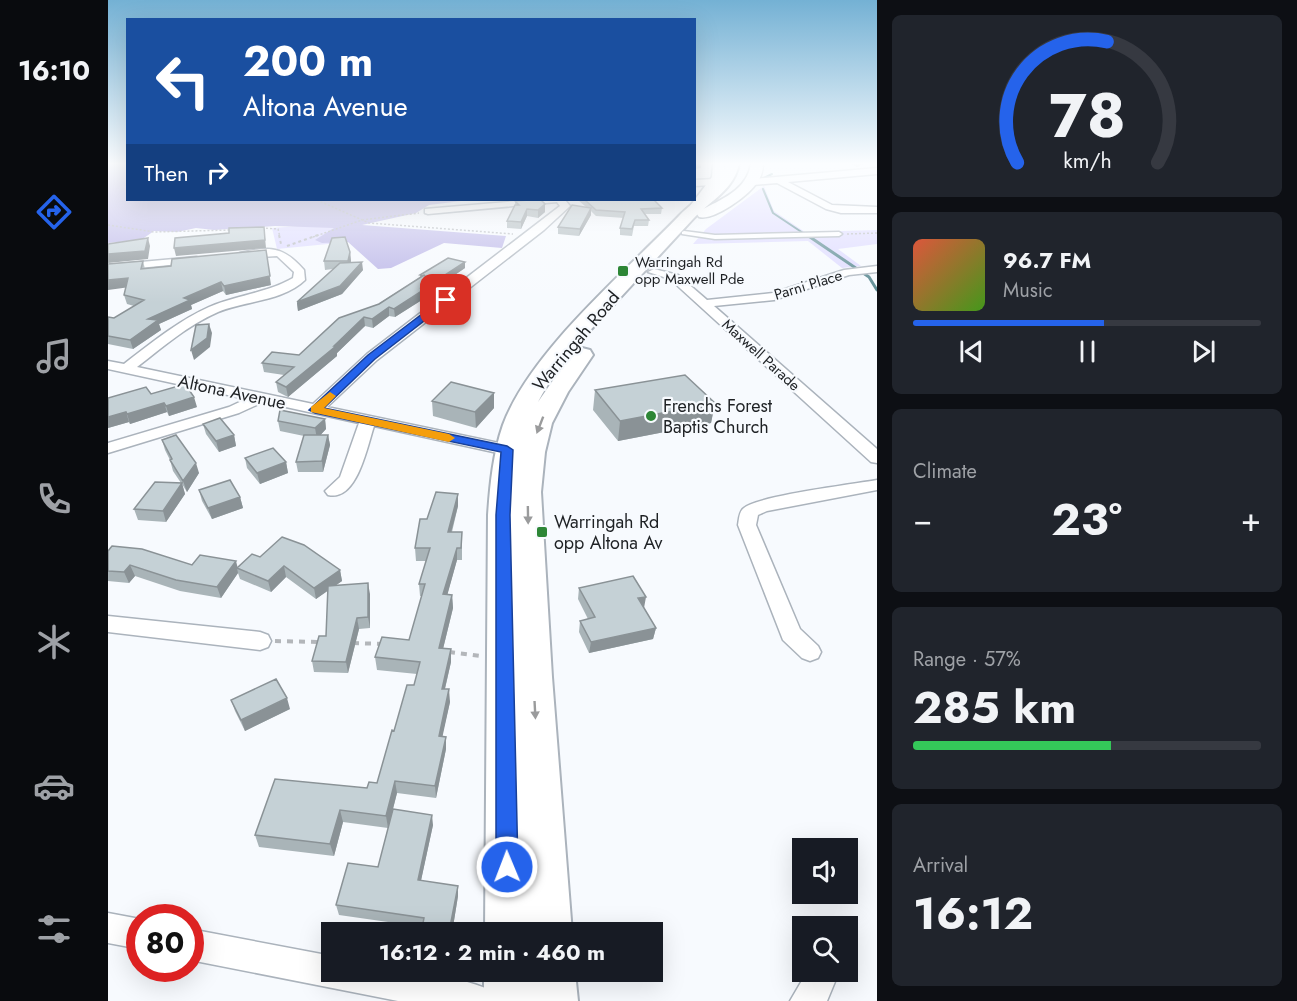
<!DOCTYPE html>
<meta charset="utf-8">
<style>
body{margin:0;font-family:Jost,sans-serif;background:#20242c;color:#f1f3f6;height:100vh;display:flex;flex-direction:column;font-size:22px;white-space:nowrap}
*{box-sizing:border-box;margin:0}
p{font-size:20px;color:#9ea1a6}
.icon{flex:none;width:33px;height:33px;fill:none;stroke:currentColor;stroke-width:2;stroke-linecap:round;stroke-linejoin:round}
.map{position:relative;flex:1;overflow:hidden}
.details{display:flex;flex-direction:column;gap:15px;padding:15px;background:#0d0f14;width:420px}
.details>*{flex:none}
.banner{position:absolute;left:18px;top:18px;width:570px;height:183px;border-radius:0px;box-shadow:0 6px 24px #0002;background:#1a4fa0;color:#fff;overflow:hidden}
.buttons{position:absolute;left:684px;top:838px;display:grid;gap:12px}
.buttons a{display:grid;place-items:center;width:66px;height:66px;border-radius:0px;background:#171b24;box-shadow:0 6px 24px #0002;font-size:30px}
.speed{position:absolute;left:18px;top:904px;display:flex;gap:12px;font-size:30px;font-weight:700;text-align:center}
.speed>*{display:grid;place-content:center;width:78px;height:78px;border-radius:50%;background:#171b24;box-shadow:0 6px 24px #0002;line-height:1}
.speed .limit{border:9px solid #d22;background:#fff;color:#111}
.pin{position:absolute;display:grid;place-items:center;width:51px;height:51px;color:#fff;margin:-26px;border-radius:12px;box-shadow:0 3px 9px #0006}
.me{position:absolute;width:66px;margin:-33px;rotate:359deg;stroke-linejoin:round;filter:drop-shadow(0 0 4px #0008)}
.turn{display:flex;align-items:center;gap:21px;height:126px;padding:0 18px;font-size:27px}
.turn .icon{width:78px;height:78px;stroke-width:2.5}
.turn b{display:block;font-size:42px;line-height:51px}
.then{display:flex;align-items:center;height:57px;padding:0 18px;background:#0003;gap:12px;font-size:22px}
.big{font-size:45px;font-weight:700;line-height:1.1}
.details .tile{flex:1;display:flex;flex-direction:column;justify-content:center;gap:9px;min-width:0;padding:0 21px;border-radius:9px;background:#20242c}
.details .dial{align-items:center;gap:0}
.dial svg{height:156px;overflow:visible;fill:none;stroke:#363941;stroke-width:7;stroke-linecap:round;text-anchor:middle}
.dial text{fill:#f1f3f6;stroke:none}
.song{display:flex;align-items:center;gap:18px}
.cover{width:72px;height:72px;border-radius:9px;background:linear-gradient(135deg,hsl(10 70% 55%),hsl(100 70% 35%))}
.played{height:6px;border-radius:3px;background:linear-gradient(90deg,#2563eb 55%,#363941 55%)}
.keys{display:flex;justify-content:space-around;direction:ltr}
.heat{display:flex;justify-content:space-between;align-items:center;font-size:33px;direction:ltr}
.charge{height:9px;border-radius:4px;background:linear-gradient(90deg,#34c759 57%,#363941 0)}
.trip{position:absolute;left:213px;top:922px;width:342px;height:60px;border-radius:0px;background:#171b24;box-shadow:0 6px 24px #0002;font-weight:700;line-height:60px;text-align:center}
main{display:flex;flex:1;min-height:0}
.menu{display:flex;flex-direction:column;width:108px;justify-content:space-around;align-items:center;background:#090b0e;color:#9ea1a6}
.menu .icon{width:42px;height:42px}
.menu .active{color:#2563eb}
.menu b{font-size:27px;color:#f1f3f6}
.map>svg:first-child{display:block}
.green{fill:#ddd9ff}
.forest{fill:#bab4e7}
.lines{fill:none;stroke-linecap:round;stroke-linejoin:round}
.stream-far1{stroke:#50828a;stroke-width:2}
.stream{stroke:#50828a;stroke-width:3}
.service-casing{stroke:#abb3bc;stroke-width:3}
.minor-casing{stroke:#abb3bc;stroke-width:3}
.primary-casing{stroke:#abb3bc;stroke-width:3}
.trunk-casing{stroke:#abb3bc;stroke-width:4}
.path-far2{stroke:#b3b6ba;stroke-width:1.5;stroke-dasharray:2 2;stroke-linecap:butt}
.path-far1{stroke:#b3b6ba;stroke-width:2;stroke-dasharray:3 3;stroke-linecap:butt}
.path{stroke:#b3b6ba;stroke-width:4;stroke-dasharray:6 6;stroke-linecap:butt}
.service{fill:#fff;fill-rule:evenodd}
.minor{fill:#fff;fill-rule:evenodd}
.primary{fill:#fff;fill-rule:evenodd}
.trunk{fill:#fff;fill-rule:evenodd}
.wall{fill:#a9b4b8}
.shaded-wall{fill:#8a9296}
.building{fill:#c5d1d6;stroke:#8a9296;stroke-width:1.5}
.oneway{fill:#9a9b9c}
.route{fill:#2563eb;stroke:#184099;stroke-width:1.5}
.slow{fill:#f59e0b}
.poi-dot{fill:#2d8636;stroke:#f7fafe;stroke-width:2}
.labels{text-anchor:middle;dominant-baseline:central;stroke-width:4.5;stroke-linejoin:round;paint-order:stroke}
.far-poi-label{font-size:15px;fill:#1e2124;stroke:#f7fafe;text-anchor:start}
.far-street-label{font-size:15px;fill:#1e2124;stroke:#f7fafe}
.street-label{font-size:18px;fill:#1e2124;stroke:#f7fafe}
.poi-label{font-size:18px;fill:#1e2124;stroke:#f7fafe;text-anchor:start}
</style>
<main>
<nav class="menu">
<b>16:10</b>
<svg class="icon active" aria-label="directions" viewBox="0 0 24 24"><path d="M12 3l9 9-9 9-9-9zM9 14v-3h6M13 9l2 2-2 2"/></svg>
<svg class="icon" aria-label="music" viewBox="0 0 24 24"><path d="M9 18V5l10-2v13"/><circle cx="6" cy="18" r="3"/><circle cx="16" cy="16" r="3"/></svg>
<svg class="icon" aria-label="phone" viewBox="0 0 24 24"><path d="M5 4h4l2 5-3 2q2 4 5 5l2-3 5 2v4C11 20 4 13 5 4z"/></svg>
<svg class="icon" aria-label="climate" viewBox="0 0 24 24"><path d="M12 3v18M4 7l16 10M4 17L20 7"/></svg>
<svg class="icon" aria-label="car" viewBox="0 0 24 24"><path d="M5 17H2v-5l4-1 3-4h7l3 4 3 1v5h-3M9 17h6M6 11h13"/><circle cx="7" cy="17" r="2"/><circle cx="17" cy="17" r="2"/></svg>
<svg class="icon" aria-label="filters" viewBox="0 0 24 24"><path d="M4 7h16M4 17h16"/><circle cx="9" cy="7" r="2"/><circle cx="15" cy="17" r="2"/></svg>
</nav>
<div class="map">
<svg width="769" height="1001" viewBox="0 0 769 1001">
<rect width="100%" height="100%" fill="#f7fafe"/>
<path class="green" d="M656,186L666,211L697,232L769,230V244L730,249L753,266L734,268L700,241L585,244L598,229Z
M234,223L240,242L169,249L164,228Z"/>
<path class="forest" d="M0,163H19L20,200H361L321,205L308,213L254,225L398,236L394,248L336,243L283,268L270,269L240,242L214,243L207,240L226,228L167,226L106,230L88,228L69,232L46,231L33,240L0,243Z"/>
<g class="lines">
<path class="stream-far1" d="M658,179L656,178L664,174
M655,189L665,213L701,237"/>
<path class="stream" d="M699,235L761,277L769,290"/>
<g class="service-casing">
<path id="service" d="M576,231L607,235L731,232L734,234L731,236L607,239L574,234V232Z"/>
</g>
<g class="minor-casing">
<path id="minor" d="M769,168V174L680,182L724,205L769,207V213H733L718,209L669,183L645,185L641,182L645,179Z
M586,180L607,179L611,182L607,185L586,186Z
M421,200H457L462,206L436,230L269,360L219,407L405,446L407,450L405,454L399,455L266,426C259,447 249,502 220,495L217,491L232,477L251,423L155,402L131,413L0,453V443L121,407L138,399L0,369V361L16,364C43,343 70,321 101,307C129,295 159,293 185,278L186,272L169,256L136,258L132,257V253C162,246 175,246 196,270L197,280C176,301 136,301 110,312C80,325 55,347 29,367L205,404L259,354L452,206L449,202L320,214L317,213V209Z
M88,257L92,258V262L0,271V265Z
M769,266V272L741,275L666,300L606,306L769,449V463L763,462L562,279L540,272L546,269L570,275L599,300L665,293L736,270Z
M769,480V490L659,511L650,515L648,525L692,629L710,646L713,652L710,658L702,661L694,658L675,640L630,525C631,520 631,511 636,508C649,496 746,484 769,480Z
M0,616L152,632L160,635L163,641L160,647L152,650L0,632Z
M0,913L32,919V949L0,943Z
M82,929L224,956V972C276,972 333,969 382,990L387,1001H290L82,960Z
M699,972H731L719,1001H682Z"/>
</g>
<g class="primary-casing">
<path id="primary" d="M605,163H617L616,177L594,209H584L582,206L604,177Z
M643,163H655C655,170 654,175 650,181C642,195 606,221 591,217L589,214L591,211C612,200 640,190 643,163Z"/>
</g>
<g class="trunk-casing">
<path id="trunk" d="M618,163H631C627,189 602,201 585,219C560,246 535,273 510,300C481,331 450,364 430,402L466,350L474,348L482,350L485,355L460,392L444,423L437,452L433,492L444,677L464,933H377L380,515C382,485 385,454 395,425C422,352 516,273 571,216C587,199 613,187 618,163Z
M376,972H467L470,1001H376Z"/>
</g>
<path class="path-far2" d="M209,200L261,223L405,234
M0,225L46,232L123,230
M154,228L170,229L172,237
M739,234L769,233
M205,237L254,220L311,213"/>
<path class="path-far1" d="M171,235L173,244
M179,246L210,235"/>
<path class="path" d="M167,641L212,642
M245,643L275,644
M341,652L372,656"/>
<use href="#service" class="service"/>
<use href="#minor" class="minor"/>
<use href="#primary" class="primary"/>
<use href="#trunk" class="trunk"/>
</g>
<path class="wall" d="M741,163H769V164H755L749,167Z
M470,200H567L547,201L554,208L553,214H537L541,220L540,226H526L524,236L512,235V228L516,218L488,216L483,211V215L471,236L450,234V227L478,207Z
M407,201L437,212L430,218L419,216L413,229L399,228V221L407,205Z
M242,252L243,262L255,270L234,294L190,311L189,302L225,269L217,270L216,261Z
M35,261L37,269L163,285L118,295L115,291L83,305L84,309L51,324L53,330L25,349L0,344V317L6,318L26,306L19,304L16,295L18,287Z
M357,268L332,285L321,283V291L317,294V298L287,317L281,316L265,328L257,326L229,353V356L180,397L170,392L168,382L176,375L156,372L154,363L191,355L312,277V275Z
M487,390L607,403L603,423L510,441L485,410Z
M386,393V408L368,428L325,416L324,401Z
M43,394L89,407L61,416L59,412L22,424L21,422L0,428V398Z
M217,419L218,429L212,435H220L222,445L215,472H190L188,462L196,436L172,431L170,421Z
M95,424L126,435L128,446L111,452L98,434Z
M54,440L91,473L79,492L74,484L77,494L58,522L30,520L26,509L73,483L65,471L62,460L57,450Z
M137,458L178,462L180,473L152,484L139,468Z
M91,490L132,497L135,508L104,519L94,501Z
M350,494V506L344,532L354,544V560H349L339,595H344L345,608L335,649L343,662L337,689L342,702L334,736L338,749L328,798L289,793L285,809L325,825L313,880L350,896L344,933H316L315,927L231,915L228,905L270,867L280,828L235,822L226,856L151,847L147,835L259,788L269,783L286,731L306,685L309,674L269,670L267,657L301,640L314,596H312L311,584L318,561H308L307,548L319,519Z
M0,551L84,565L130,567L152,557L232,570L234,581L227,586L262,594V628L251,629L240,673L206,672L204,661L218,636L220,590L208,599L178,577L163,592L132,579L130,573L113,598L72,591L27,576L21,583L0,581Z
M471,588L536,608L548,628L545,639L481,653L471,632L472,621L480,619L470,599Z
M123,700L182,709L137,731L127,711Z"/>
<path class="shaded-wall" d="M586,163H593V168L586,169Z
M751,163H755L749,167Z
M437,204V212L430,218V210Z
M483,208V215L471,236L472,229Z
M419,209V216L413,229V222Z
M156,227L158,248L68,256L66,248Z
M40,238L42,246L40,259L0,263V254Z
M158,250L163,285L118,295L116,286Z
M242,252L243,261L241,269L240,261Z
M254,262L255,270L234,294L190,311L189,303Z
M357,262V268L332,285L331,279Z
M20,278L22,287L0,290V280Z
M113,282L115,291L83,305L84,309L51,324L53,330L25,349L22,340L40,319L76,298Z
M321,282V291L317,294V298L287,317L286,309Z
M281,307V316L265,328L264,319Z
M256,317L257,326L229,353V356L180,397L178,387L226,346Z
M101,324L104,333L102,347L86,360L83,350Z
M386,393V408L368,428L367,412Z
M86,397L89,407L61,416L58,406Z
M56,403L59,412L22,424L19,414Z
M607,403L603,423L510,441L512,421Z
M18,412L21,422L0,428V417Z
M217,419L218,429L209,439L207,428Z
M126,435L128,446L111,452L108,441Z
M220,435L222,445L215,472L214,461Z
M178,462L180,473L152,484L149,473Z
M88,463L91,473L79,492L75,481Z
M74,483L77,494L58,522L55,511Z
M350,494V506L340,544V532Z
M132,497L135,508L104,519L100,508Z
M349,548V560L336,607L335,594Z
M128,561L130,569L129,568L130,573L113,598L109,587Z
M22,565L27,576L21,583L16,572Z
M176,566L178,577L163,592L160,581Z
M232,570L234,581L208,599L206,588Z
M260,583L262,594V628L260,617Z
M344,595L345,608L332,661L331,648Z
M538,597L536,608L530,598Z
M249,618L251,629L240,673L238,662Z
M548,628L545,639L481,653L483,642Z
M343,649V662L334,701V689Z
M341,689L342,702L332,748L331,736Z
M179,698L182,709L137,731L133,720Z
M338,737V749L328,798L327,786Z
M287,781L289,793L280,828L278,816Z
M232,810L235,822L226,856L222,844Z
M324,815L325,825L311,890L310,880Z
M350,886V896L344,933H343L342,927Z"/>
<path class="building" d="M422,200H433L437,204L430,210L419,209L413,222L399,221L407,205H411L407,201Z
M477,200H546L554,208L533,209L541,220H527L524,229L512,228L517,212L488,210Z
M464,205L483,208L472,229L450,227Z
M156,227L157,240L66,248L67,238L121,233V228Z
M237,237L242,252L240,261H216L224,238Z
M40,238L37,251L0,254V244Z
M158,250L162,276L116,286L113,282L76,298L82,300L40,319L50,320L22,340L0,336V317L6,318L36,300L16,295L20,278L0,280V264L35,261L33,269L63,266L64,259Z
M340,258L357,262L331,279L312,275Z
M254,262L232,286L189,302L232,263Z
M316,275L321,282L313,288L317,289L286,309L281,307L264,319L256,317L226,346H228L178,387L168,382L186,367L154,363L164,352L191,355L231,318L271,304Z
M101,324L99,338L83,350L88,325Z
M577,375L607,403L512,421L487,390Z
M343,382L386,393L367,412L324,401Z
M77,384L86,397L58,406L56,403L19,414L18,412L0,417V398L38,387L43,394Z
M172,410L217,419L207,428L170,421Z
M112,418L126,435L108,441L95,424Z
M68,435L88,463L75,481L62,460L64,459L54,440Z
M196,435H220L214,461L188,462Z
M165,448L178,462L149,473L137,458Z
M122,480L132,497L100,508L91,490Z
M47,482L74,483L55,511L26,509Z
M328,492L350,494L340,532H354L353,548H349L335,594L344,595L331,648L343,649L334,689H341L331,736L338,737L327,786L287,781L278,816L232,810L222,844L147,835L167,779L259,788L261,782L269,783L284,730L286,731L299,685H306L312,662L267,657L274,637L301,640L317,584H311L322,548H307L312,519H319Z
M174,537L196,545L232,570L206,588L176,566L160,581L129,568L144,554L152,557Z
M4,546L34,549L84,565L92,555L128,561L109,587L68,580L22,565L16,572L0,571V551Z
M525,576L538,597L530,598L548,628L483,642L472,621L487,617L471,588Z
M260,583V617L249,618L238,662L204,661L211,636H218L220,586Z
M168,679L179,698L133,720L123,700Z
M285,809L324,815L310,880L350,886L342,927L315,923L316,918L228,905L240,863L270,867Z"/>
<defs><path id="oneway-solid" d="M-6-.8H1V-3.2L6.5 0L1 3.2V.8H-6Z" transform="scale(1.5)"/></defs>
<g class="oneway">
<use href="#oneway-solid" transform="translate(432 425) rotate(111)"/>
<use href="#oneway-solid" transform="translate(420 515) rotate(89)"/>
<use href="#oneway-solid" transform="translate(427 710) rotate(87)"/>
</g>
<linearGradient id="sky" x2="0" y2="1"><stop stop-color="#74b1d4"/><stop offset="0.54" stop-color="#fbfdff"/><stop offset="1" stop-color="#fbfdff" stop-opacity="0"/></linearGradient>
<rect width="769" height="303" fill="url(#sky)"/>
<path class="route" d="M335,298L343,300L267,359L216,408L399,446L405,450L402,515L410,867L407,875L399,878L392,875L388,867V515L393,452L207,413L201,410L260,355Z"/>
<path class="slow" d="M222,392L228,396L216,408L341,434L347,438L341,442L203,412V407Z"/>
<g class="poi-dot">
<rect x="509" y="265" width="12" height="12" rx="3"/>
<circle cx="543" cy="416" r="6"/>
<rect x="428" y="526" width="12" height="12" rx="3"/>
</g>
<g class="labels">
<g class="far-poi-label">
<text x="527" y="262">Warringah Rd<tspan x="527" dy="17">opp Maxwell Pde</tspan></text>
</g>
<g class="far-street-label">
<text transform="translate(700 285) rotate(-17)">Parni Place</text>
<text transform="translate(653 355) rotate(42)">Maxwell Parade</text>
</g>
<g class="street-label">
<text transform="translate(468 341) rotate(-50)">Warringah Road</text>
<text transform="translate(124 392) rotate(12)">Altona Avenue</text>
</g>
<g class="poi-label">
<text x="555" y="406">Frenchs Forest<tspan x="555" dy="21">Baptis Church</tspan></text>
<text x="446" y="522">Warringah Rd<tspan x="446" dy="21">opp Altona Av</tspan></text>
</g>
</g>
</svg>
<div class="buttons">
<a><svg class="icon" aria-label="sound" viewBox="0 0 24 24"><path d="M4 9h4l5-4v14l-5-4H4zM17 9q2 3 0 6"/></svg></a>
<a><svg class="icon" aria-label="search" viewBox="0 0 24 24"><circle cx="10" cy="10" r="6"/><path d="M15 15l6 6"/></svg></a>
</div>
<div class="speed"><div class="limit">80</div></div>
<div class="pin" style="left:338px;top:300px;background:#d93025"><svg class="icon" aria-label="arrive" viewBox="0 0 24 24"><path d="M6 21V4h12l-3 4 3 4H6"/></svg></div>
<svg class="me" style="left:399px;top:867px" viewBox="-20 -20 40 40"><circle r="17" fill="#2563eb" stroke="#fff" stroke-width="3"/><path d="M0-11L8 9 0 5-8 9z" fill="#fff"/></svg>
<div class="trip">16:12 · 2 min · 460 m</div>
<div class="banner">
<div class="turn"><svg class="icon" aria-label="left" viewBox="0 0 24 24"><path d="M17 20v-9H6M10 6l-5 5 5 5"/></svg><div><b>200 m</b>Altona Avenue</div></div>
<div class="then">Then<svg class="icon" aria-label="right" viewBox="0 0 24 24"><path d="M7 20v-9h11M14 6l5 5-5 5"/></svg></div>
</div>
</div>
<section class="details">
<div class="tile dial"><svg viewBox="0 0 100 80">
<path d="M14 69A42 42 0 1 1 86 69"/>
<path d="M14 69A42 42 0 0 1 60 7" stroke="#2563eb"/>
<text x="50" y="56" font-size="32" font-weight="700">78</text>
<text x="50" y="72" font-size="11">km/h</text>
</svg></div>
<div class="tile">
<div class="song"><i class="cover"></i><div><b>96.7 FM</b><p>Music</p></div></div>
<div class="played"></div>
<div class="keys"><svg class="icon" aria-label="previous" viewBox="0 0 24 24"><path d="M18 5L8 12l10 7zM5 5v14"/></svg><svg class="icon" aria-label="pause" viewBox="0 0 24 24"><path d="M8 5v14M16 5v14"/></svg><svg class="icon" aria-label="next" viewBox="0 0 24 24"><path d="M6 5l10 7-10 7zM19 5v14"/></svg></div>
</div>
<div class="tile"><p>Climate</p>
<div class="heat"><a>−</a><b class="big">23°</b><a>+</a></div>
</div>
<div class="tile"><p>Range · 57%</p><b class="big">285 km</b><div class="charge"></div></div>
<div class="tile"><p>Arrival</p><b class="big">16:12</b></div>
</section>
</main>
